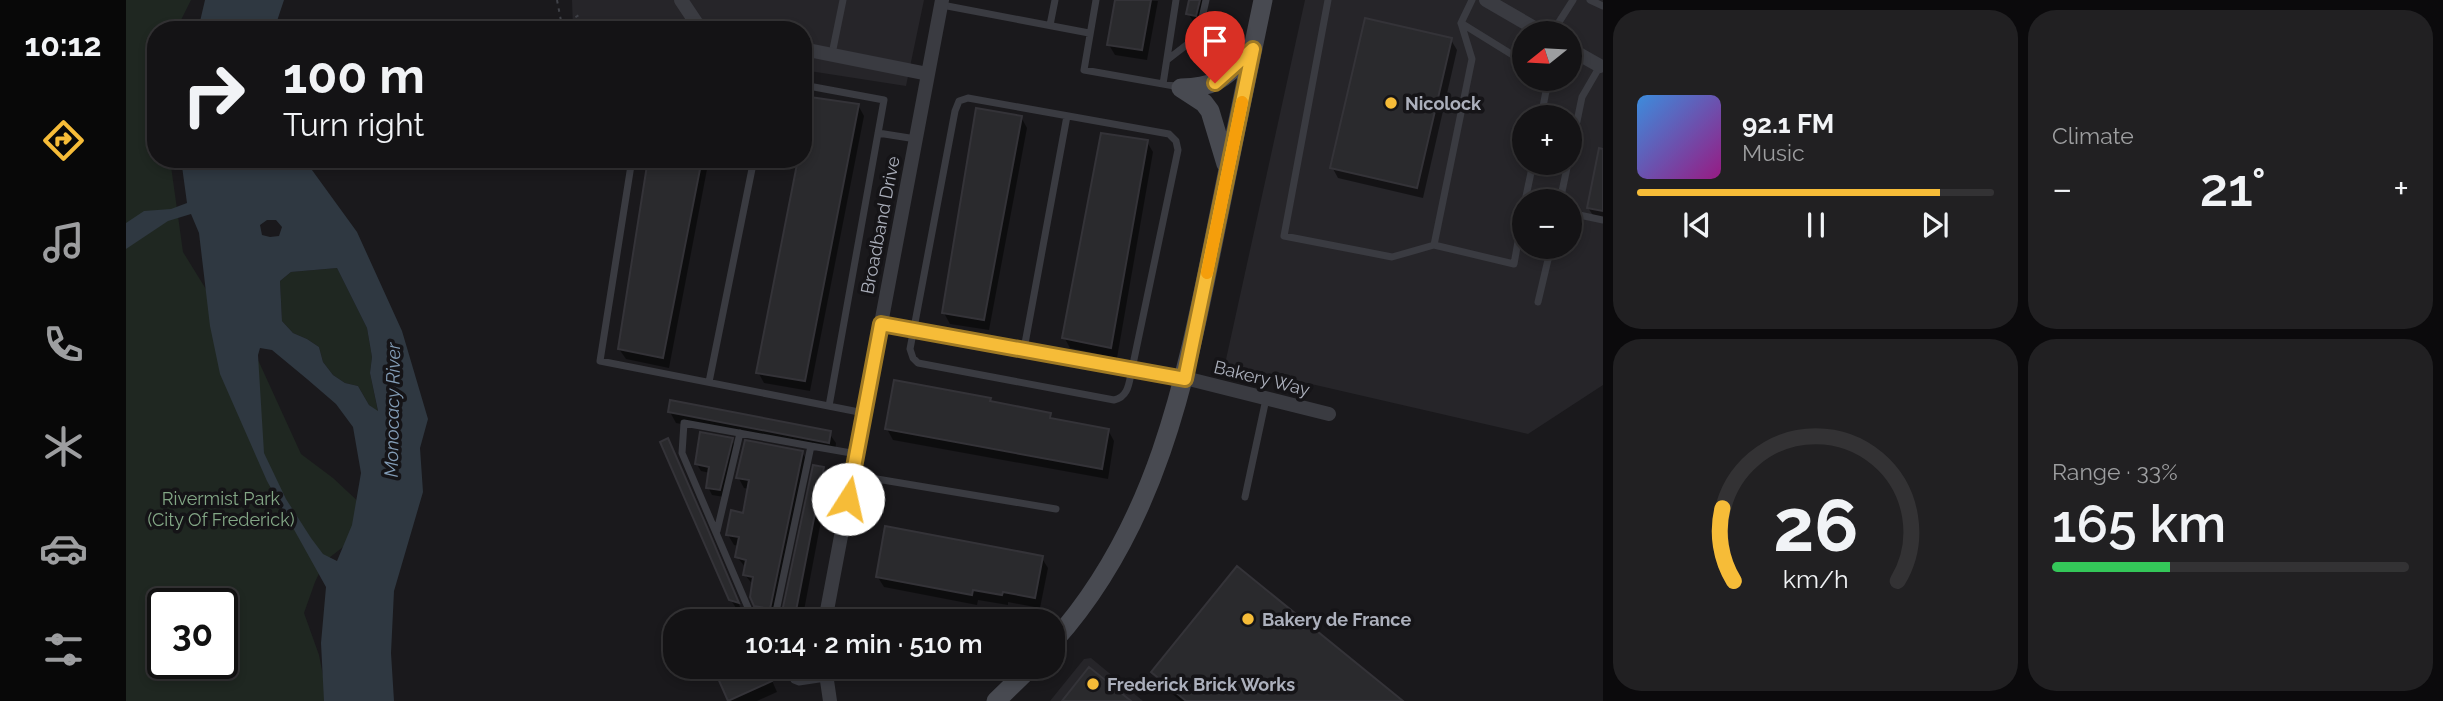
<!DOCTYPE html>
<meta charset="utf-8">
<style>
body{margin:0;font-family:Raleway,sans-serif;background:#212022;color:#f1f3f6;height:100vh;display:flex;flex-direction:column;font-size:26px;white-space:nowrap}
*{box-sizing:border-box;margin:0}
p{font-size:23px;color:#9d9ea0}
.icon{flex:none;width:38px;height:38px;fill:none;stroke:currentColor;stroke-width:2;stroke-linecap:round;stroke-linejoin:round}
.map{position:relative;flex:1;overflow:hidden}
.side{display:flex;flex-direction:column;gap:10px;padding:10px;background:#0b0a0c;width:840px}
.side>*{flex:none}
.hud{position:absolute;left:21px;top:21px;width:665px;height:147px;border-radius:28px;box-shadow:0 4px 10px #0003,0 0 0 2px #333234;background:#141315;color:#f1f3f6;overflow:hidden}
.needle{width:46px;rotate:252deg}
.controls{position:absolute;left:1386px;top:21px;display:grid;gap:14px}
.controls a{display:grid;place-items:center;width:70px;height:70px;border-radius:50%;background:#141315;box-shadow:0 4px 10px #0003,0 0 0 2px #333234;font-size:35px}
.speed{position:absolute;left:21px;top:588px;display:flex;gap:14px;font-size:35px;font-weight:700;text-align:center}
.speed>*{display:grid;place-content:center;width:91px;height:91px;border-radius:50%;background:#141315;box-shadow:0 4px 10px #0003,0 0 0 2px #333234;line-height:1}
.speed .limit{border:4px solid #111;border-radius:10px;background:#fff;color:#111}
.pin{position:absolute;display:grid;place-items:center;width:60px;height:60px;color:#fff;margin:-72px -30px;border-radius:50% 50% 50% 0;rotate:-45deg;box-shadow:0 0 7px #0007}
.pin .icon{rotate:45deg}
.me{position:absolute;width:77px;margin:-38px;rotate:10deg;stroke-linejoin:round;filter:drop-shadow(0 0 5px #0008)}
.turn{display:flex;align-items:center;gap:24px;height:147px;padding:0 21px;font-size:32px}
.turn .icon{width:91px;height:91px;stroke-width:2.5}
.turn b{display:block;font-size:49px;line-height:60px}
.big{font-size:52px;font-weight:600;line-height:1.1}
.side .widget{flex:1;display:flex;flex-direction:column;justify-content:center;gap:10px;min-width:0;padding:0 24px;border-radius:28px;background:#212022}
.side .dial{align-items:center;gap:0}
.dial svg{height:182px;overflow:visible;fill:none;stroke:#333234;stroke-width:7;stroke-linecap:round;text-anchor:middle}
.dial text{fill:#f1f3f6;stroke:none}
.song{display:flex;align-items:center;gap:21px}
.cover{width:84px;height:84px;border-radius:10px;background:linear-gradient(135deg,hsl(210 70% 55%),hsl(310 70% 35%))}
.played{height:7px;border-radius:4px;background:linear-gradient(90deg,#f6bc38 85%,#333234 85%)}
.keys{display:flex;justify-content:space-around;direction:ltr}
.heat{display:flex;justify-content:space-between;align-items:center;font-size:38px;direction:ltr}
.charge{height:10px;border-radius:5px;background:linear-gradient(90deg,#34c759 33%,#333234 0)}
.side .tiles{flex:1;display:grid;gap:10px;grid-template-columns:repeat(2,1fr)}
.trip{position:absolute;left:537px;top:609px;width:402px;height:70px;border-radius:28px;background:#141315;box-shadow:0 4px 10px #0003,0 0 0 2px #333234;font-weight:600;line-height:70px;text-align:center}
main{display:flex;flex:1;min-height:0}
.menu{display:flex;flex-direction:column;width:126px;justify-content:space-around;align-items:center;background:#080808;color:#9d9ea0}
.menu .icon{width:49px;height:49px}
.menu .active{color:#f6bc38}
.menu b{font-size:32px;color:#f1f3f6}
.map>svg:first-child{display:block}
.built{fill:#262529;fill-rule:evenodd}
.green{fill:#1f2721;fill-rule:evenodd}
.water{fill:#2f3841;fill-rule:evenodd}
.shadow{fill:#0007}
.building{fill:#2a2a2d;stroke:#343338;stroke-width:2}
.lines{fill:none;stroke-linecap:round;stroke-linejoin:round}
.path{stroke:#404248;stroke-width:2;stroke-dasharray:3.5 5;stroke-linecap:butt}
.service{stroke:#3a3b41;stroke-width:7}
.minor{stroke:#3a3b41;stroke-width:14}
.secondary{stroke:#484a51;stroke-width:19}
.route-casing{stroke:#a07a24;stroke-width:18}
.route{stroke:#f6bc38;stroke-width:12}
.slow{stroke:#f59e0b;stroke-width:12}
.poi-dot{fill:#f6bc38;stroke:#151417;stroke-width:2.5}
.labels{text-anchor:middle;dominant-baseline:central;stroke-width:7;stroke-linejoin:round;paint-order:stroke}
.poi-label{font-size:18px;font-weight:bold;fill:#acb0bc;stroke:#151417;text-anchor:start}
.street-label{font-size:18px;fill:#acb0bc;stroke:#151417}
.park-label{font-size:18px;fill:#83a786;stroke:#151417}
.water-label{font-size:19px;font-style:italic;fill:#839db7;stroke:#151417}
</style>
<main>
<nav class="menu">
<b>10:12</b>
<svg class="icon active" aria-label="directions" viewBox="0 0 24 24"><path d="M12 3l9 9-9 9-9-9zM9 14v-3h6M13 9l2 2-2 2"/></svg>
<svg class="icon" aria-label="music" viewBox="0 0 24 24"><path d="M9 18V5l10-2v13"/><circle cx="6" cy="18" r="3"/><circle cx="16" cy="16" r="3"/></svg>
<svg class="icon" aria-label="phone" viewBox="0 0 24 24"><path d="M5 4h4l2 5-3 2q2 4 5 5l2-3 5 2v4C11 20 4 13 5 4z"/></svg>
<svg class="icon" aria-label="climate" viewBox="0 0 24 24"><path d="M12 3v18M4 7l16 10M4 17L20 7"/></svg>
<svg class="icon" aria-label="car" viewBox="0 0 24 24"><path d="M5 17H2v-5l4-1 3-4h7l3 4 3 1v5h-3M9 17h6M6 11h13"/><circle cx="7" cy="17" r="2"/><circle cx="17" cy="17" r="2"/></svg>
<svg class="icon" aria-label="filters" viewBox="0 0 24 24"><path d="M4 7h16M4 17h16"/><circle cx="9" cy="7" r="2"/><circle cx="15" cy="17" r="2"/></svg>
</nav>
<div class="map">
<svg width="1477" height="701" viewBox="0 0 1477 701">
<rect width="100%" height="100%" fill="#1a191c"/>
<path class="built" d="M446,0H798L780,86L677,70V30H447Z
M1179,0H1477V385L1402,434L1099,364ZM1398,33H1444V79H1398ZM1398,117H1444V163H1398ZM1398,201H1444V247H1398Z
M965,658L1017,701H924L958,659Z"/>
<path class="green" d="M0,0H65L50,30H30V159H44L57,252L91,307L133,362L175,454L207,478L237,506L226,540L199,561L189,582L178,613L193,655L202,701H0ZM37,604H96V663H37Z
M211,268L241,328L246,357L244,373L252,412L243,405L232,386L219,383L207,375L197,362L193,347L181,339L167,333L156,321L154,281L165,272Z"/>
<path class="water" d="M79,0H158L148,30H72Z
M55,159H178L231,232L276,331L302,419L294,448L297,492L268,591L265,653L268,701H198L195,643L200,587L141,481L94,374L84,326L73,233L65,214L42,221L0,249V223L18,211L45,209L61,203ZM141,220H150L156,227L153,236L144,237L136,235L134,225ZM211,268L241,328L246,357L244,373L252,411L243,405L232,386L219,383L207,375L197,362L193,347L181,339L167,333L156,321L154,281L165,272ZM134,348L146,350L181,379L210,404L227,427L235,473L226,525L211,561L197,554L185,538L160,499L138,453L132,355Z"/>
<path class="shadow" d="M991,0L1032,1L1021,60L989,55L983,45Z
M1064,0H1080L1074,23L1067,21L1062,13Z
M1325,40L1331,50L1297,198L1212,178L1206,167Z
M732,105L738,116L684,391L638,383L632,372L677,159Z
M895,117L901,128L863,330L824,324L818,313Z
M1021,142L1027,152L991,358L944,348L938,337Z
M1477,149V220L1469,218L1462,208Z
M524,159H583L543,368L500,359L493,349Z
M864,399L866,403L924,414L928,421L982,430L988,441L982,479L767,440L761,429Z
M544,412L703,433L710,443L709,453L550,423Z
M605,440L610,447L598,497L586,495L582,487L584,473L575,471L570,463Z
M546,448L615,609L610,608L605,600Z
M676,452L682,463L650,619L636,616L629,605L628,586L619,575L620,568L611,557L613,546L608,545L602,535L618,515L623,489L618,488L612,477Z
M696,468L703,479L676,621H658Z
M915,557L922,568L914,608L882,602V605L852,600L851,605L758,587L751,576Z
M589,667H640L651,692L631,701H604Z
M1027,672L1273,701H1055L1033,683Z"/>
<path class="building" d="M989,0H1025L1016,50L981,45Z
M1063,0H1074L1070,16L1060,14Z
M1239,18L1326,38L1291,188L1204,168Z
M684,97L733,104L679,381L630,373L672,159H677V130Z
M850,108L896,116L858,320L816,313Z
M975,133L1022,140L985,348L936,338Z
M1473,148L1477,149V211L1461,208Z
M522,159H576L537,358L492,349Z
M768,380L865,398L864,401L925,413L924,418L983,429L976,469L759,429Z
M544,400L705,431L703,443L542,412Z
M574,432L607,438L594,490L580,488L583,467L569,464Z
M542,438L580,525L613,603L603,600L534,442Z
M619,440L677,451L644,609L628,606L624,597L627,577L617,575L620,560L609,557L613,537L600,535L605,510L617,513L623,480L610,478Z
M687,465L698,467L668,621H657L658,613L656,612Z
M759,526L917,556L909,598L877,592L876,595L847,590L846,595L750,577Z
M1111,566L1277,701H1060L1025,672Z
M587,667H640L646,681L602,701Z
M963,667L1005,701H936Z"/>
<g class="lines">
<path class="path" d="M431,0L436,26L456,13"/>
<path class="service" d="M970,0L958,70L1054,87
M1202,0L1158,236L1266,257L1308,245L1346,59L1335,23L1346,0
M1464,0L1477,6
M816,5L963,33
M1335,23L1398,62
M924,25L929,0
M1426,33L1447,0
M706,54L717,0
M1041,60L1072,36L1080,0
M1037,84L1050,0
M677,85L758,100L703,406
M842,98L1043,134L1050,141L1052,150L1006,369C1003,382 1003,397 988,400L792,363L787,358L784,349L829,111L833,101Z
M1415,117L1421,86L1416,79
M752,133L790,139
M1444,155L1456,97L1474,66L1475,67
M506,159L474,361L738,413
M1399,201L1407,163
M1434,201L1442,163
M1444,213L1477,220
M1308,245L1388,264L1398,208
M1412,302L1425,247
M755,324L1055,378
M898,349L941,116
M583,382L628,159
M727,475L930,509
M1119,497L1140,399
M591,531L614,433
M643,621L626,614L623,610L556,453L558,423L685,446
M648,621L685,446L731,454
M662,667L668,680L673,682L733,673"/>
<path class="minor" d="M555,0L571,24L582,30
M1360,0L1417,33
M677,49L802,74
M1444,49L1474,66
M1059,378L1203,414
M699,621L816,0
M699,667L704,701"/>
<path class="secondary" d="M1055,88L1078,103L1084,111L1100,164
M1055,88C1095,87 1100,75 1127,49
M928,641C1030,527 1059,383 1088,239C1104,159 1120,80 1137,0
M870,701L905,667"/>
</g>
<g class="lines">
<g class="route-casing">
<path id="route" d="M722,499L755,324L1059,379L1127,49L1089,83"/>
</g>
<use href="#route" class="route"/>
<path class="slow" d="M1081,273L1116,102"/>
</g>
<g class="poi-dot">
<circle cx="1265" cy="103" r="7"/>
<circle cx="1122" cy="619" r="7"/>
<circle cx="967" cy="684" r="7"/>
</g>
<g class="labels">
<g class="poi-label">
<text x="1279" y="103">Nicolock</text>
<text x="1136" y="619">Bakery de France</text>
<text x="981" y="684">Frederick Brick Works</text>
</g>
<g class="street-label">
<text transform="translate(754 225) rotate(-79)">Broadband Drive</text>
<text transform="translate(1136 378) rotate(14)">Bakery Way</text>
</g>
<g class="park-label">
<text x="95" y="498">Rivermist Park<tspan x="95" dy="21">(City Of Frederick)</tspan></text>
</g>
<g class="water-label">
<text transform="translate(266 410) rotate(-89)">Monocacy River</text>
</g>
</g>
</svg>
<div class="controls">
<a><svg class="needle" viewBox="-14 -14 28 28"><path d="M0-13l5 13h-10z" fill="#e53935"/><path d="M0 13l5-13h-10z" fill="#9d9ea0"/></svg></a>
<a>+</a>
<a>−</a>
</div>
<div class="speed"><div class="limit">30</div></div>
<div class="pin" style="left:1089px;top:83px;background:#d93025"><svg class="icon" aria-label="arrive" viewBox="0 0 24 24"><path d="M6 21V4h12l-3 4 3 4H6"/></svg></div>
<svg class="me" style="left:722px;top:499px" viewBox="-20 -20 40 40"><circle r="19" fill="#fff"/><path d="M0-13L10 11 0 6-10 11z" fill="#f6bc38"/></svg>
<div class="trip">10:14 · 2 min · 510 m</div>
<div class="hud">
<div class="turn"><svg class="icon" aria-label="right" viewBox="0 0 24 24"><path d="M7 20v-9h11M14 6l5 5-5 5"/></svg><div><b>100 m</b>Turn right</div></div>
</div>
</div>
<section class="side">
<div class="tiles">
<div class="widget">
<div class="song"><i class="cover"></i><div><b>92.1 FM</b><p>Music</p></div></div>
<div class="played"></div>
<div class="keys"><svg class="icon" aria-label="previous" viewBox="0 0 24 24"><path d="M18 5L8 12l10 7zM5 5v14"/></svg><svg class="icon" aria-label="pause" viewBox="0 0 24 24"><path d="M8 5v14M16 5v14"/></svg><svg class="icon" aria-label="next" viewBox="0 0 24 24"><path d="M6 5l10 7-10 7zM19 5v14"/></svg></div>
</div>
<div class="widget"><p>Climate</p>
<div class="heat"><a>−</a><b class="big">21°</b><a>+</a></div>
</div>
<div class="widget dial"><svg viewBox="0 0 100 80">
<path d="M14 69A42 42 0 1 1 86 69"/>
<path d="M14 69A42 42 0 0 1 9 37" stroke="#f6bc38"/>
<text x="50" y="56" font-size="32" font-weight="700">26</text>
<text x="50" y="72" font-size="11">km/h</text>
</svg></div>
<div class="widget"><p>Range · 33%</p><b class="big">165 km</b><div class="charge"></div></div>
</div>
</section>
</main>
